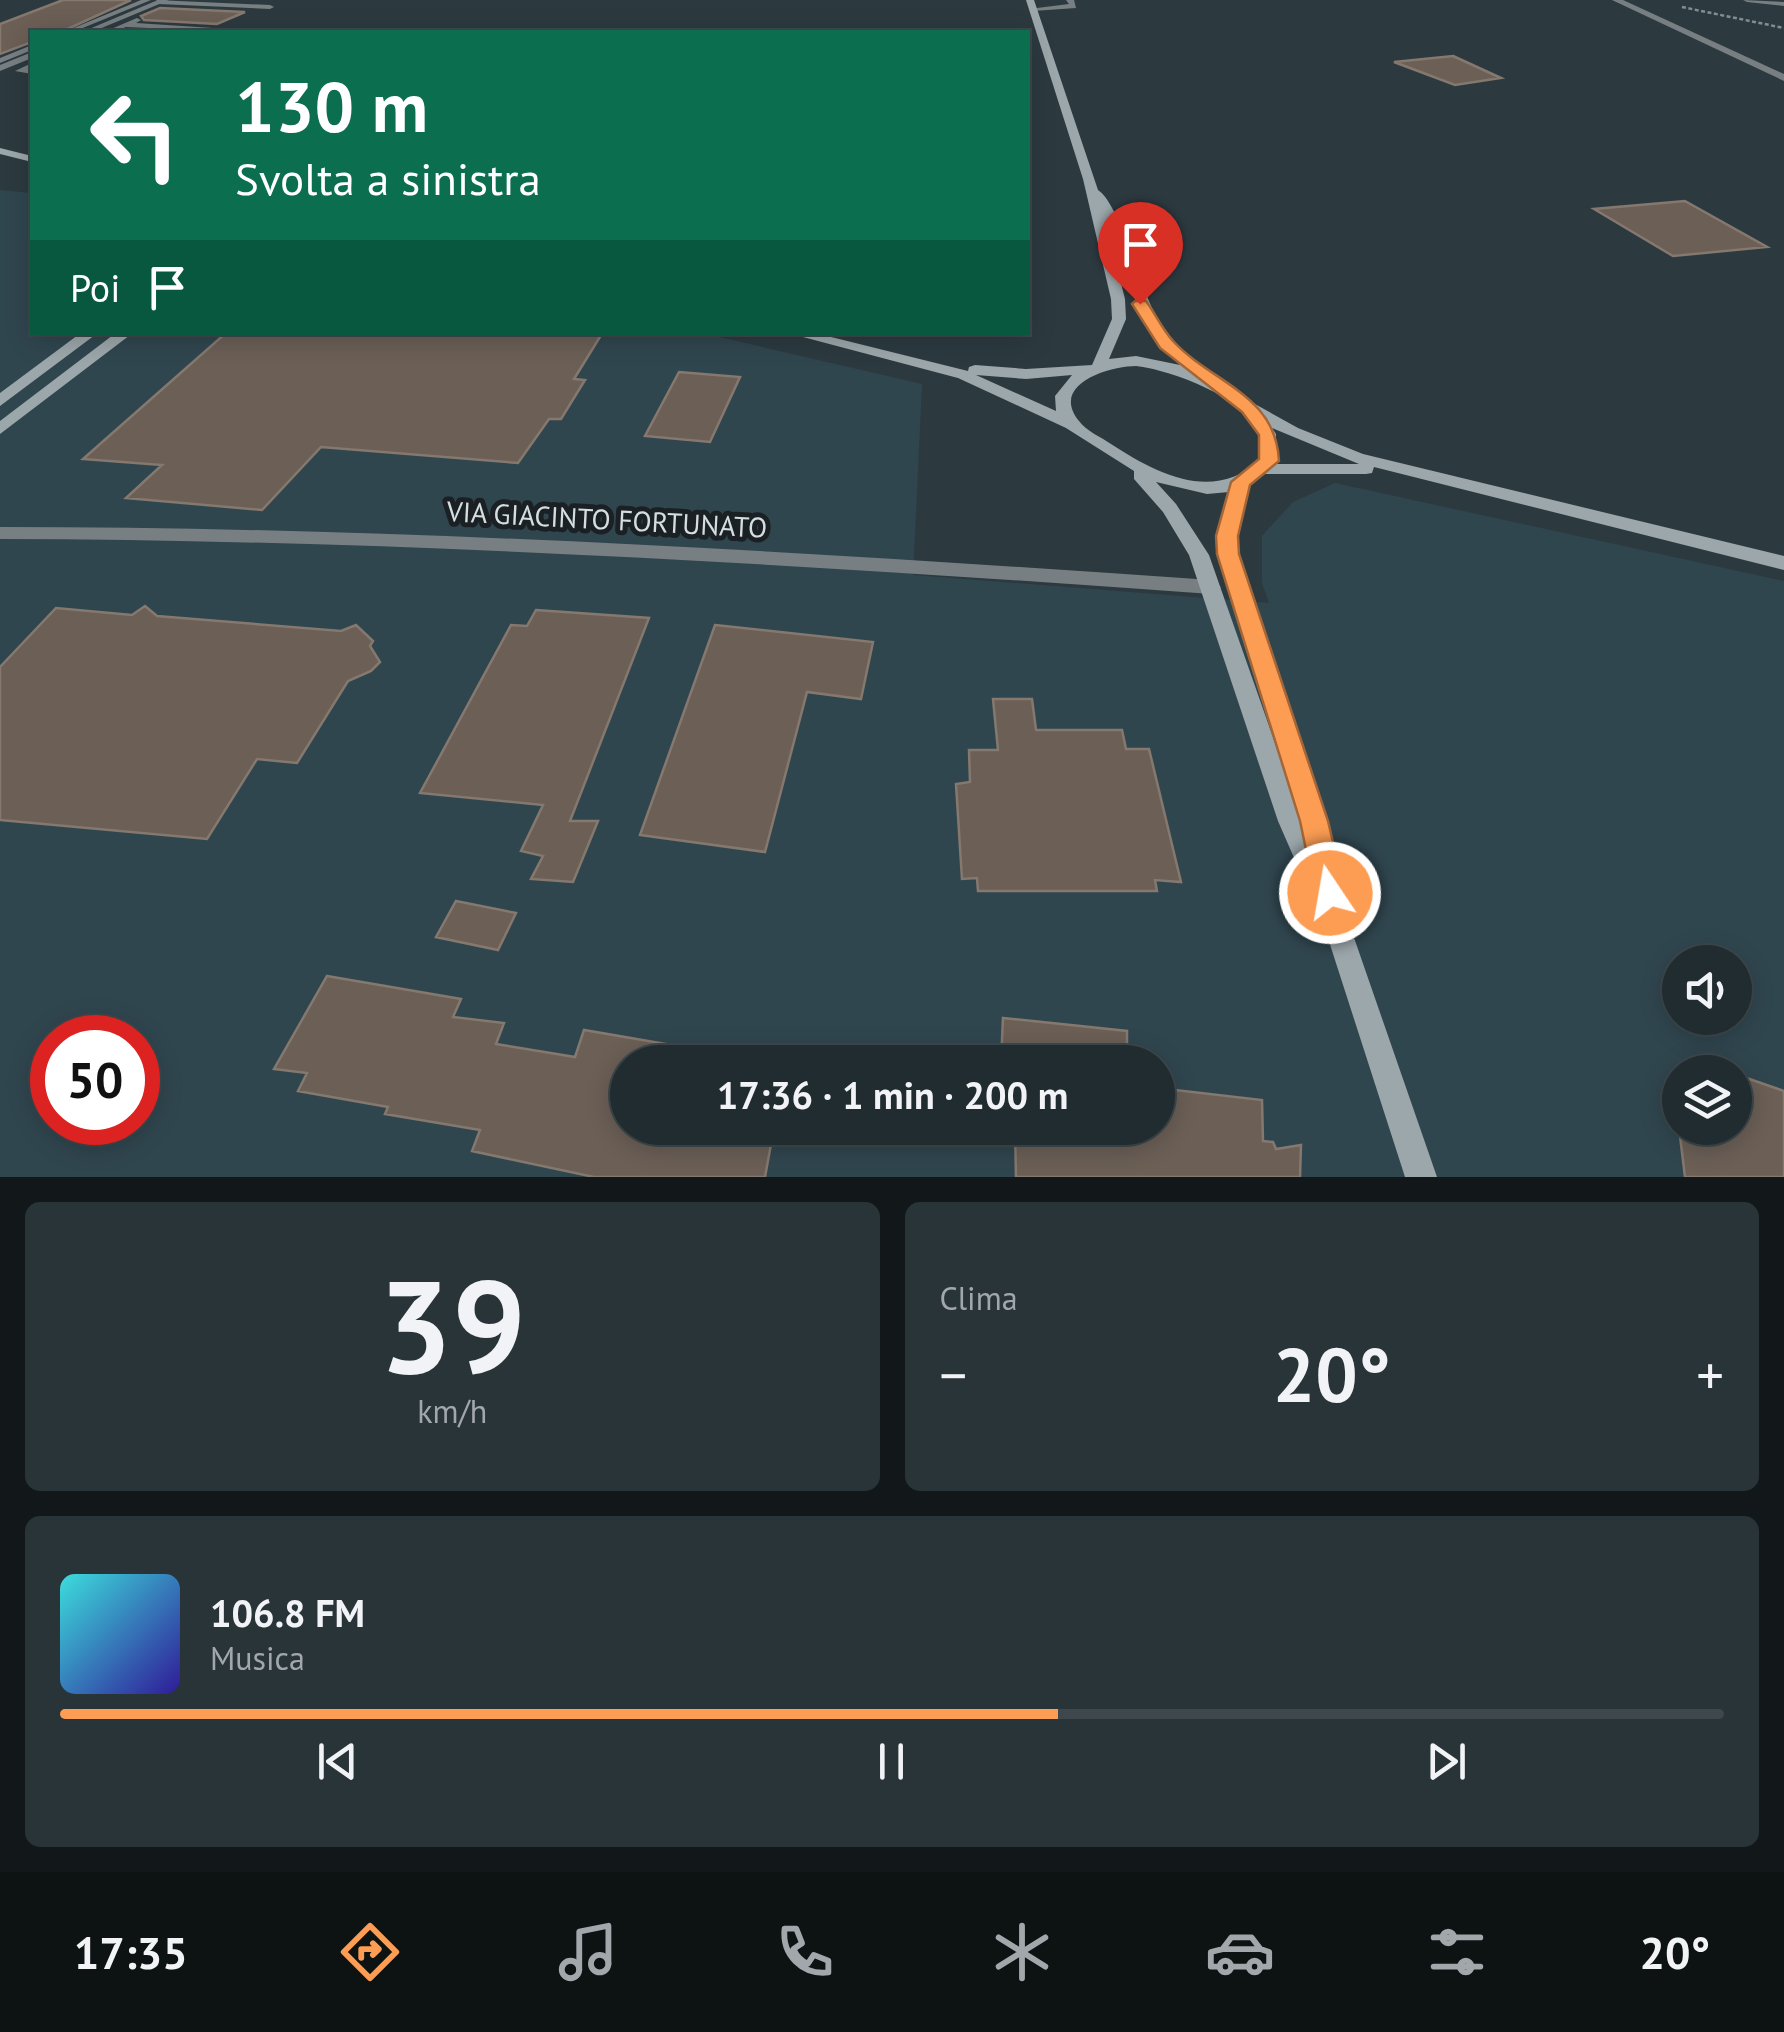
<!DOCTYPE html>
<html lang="it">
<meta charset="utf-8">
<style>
body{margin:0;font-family:"PT Sans",sans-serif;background:#293438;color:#f1f3f6;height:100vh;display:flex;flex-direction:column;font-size:38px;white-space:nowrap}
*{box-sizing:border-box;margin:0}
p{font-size:32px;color:#a2a7ab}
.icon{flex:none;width:55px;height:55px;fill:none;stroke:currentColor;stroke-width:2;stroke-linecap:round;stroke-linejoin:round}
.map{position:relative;height:1177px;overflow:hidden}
.panel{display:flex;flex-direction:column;gap:25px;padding:25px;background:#12181a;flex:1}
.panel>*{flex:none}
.top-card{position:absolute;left:30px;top:30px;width:1000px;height:305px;border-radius:0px;box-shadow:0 5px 25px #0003,0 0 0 2px #3e484c;background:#0b6e4f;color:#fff;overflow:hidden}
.tools{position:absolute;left:1662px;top:945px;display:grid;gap:20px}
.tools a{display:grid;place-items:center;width:90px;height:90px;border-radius:50%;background:#212c30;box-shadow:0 5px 25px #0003,0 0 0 2px #3e484c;font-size:50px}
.speed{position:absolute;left:30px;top:1015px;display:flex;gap:20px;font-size:50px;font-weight:700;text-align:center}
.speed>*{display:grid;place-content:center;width:130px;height:130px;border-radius:50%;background:#212c30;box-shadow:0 5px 25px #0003,0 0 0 2px #3e484c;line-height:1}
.speed .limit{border:15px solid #d22;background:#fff;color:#111}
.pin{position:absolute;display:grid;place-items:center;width:85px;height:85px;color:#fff;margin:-102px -42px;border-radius:50% 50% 50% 0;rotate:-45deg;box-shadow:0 0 10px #0007}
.pin .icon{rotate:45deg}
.me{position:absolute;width:110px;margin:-55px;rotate:348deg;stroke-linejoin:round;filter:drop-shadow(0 0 8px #0008)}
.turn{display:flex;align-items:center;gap:35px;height:210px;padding:0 40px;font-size:45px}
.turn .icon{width:130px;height:130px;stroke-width:2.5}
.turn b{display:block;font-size:70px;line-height:85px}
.then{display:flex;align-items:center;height:95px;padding:0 40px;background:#0003;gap:20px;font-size:38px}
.big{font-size:75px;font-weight:700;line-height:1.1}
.panel .tile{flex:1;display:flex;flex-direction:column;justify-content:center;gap:15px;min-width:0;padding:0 35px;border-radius:15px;background:#293438}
.panel .dial{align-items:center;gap:0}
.dial b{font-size:130px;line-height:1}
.song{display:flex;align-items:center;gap:30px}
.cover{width:120px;height:120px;border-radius:15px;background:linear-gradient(135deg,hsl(180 70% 55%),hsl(250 70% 35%))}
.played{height:10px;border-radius:5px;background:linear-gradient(90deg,#fc9d53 60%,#3e484c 60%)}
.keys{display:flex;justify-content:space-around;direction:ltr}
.heat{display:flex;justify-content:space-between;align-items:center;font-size:55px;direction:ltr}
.panel .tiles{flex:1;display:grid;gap:25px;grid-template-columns:1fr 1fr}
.tile:last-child{grid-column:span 2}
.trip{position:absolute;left:610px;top:1045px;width:565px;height:100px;border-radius:50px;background:#212c30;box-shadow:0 5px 25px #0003,0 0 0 2px #3e484c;font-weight:700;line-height:100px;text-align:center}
.menu{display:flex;height:160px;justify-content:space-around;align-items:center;background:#0d1213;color:#a2a7ab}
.menu .icon{width:70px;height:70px}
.menu .selected{color:#fc9d53}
.menu b{font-size:45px;color:#f1f3f6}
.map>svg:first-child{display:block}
.built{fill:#30464f;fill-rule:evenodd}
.building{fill:#6b5f56;stroke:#85786f;stroke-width:2.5}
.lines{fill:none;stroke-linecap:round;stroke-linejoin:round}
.path{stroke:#828d92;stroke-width:2.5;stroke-dasharray:4 2.5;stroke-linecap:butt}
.lane{fill:#787f82;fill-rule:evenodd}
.street{fill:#787f82;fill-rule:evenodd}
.secondary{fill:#9ca7ab;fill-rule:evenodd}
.route{fill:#fc9d53;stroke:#a46636;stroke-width:2.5}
.labels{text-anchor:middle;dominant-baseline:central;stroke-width:10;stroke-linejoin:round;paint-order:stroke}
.street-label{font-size:28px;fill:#d4dde0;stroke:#1a2023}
</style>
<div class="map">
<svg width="1784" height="1177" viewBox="0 0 1784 1177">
<rect width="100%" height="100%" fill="#2c3a40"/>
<path class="built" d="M0,190L32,193V332L702,333L922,384L913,575L1269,603L1262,583V536L1293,502L1335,483L1784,581V1177H0ZM1680,962H1735V1018H1680ZM52,1038H138V1122H52ZM628,1062H1158V1128H628ZM1680,1072H1735V1128H1680Z"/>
<path class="building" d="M63,0H131L61,32H32V42L0,54V24Z
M160,8L245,12L217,24L144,20L141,16Z
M1453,56L1501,78L1455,85L1394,62Z
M1685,201L1767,247L1673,256L1594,209Z
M227,332H603L574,379L585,380L561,419H549L518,463L321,447L262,510L126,498L162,465L83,459Z
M679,372L740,377L710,442L645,436Z
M145,606L157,616L341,631L356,625L373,641L370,646L380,662L371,671L348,681L297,763L257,759L207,839L0,820V667L56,608L132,615Z
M536,610L649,618L570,821H598L573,882L531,879L543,856L521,851L543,805L420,793L511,625L527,626Z
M715,625L873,642L861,699L807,692L765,852L640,835Z
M993,699H1032L1036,730H1122L1126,749H1149L1181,882L1155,880L1157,891H978L977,878L962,879L956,784L970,782L969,750H998Z
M456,901L516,913L498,950L436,937Z
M327,976L461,999L453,1017L504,1023L496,1044L575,1057L584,1030L695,1049L694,1062H628V1128H774L765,1177H594L472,1151L480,1130L385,1114L388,1107L298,1091L307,1073L274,1069Z
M1003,1018L1127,1031V1062H1001Z
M1735,1074L1784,1091V1177H1685L1679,1128H1735Z
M1158,1088L1262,1100L1263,1141L1273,1142L1276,1149L1301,1145L1300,1177H1016L1015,1128H1158Z"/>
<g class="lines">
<path class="path" d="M1682,7L1784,28"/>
<path class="lane" d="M141,0H151L73,32H64Z
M156,0L270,5L274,7L270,9L159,4Z
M1066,0H1074L1076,8L1033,11L1029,9L1069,4Z
M137,18L141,20L136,23L244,30L240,32L126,27L113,32H104Z
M32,45V50L0,63V58Z
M32,63V68L29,69L32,70V74L15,71Z"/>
<path class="street" d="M158,0H169L92,32H82Z
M1612,0H1623L1784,74V81Z
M1743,0L1784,2V6L1747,2Z
M32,52V58L0,71V65Z
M0,527C405,527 808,552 1211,580L1221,587L1211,594C808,565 405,540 0,539Z"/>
<path class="secondary" d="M1026,0H1034L1098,190C1119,203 1140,286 1154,312C1166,334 1183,351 1201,368V374L1298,428L1363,454L1784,556V570L1374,467L1372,473L1366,474H1265L1249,485L1236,536L1241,569L1326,821L1341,883L1335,892L1351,929L1437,1177H1405L1325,929L1278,821L1189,555L1163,512L1134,479V471L1066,428L958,378L784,332H811L968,371L969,367L975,365L1026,369L1092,365L1112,319L1111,299L1083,179ZM1106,224C1126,276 1139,326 1180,365L1136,356L1109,359L1126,319L1125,299ZM1136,366C1171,370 1248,398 1260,435C1262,442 1260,453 1260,460C1213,503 1157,474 1111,444C1101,437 1086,431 1079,421C1049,384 1110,366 1136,366ZM976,375L1026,379L1072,375L1055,396L1056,411ZM1272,428L1359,464H1276V434ZM1156,482L1207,494L1229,492L1218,536L1221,569L1295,800L1209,555L1176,504Z
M0,148L32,156V162L0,154Z
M82,332H99L0,406V393Z
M117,332H134L0,434V421Z"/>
</g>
<path class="route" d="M1135,301H1146C1155,313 1162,329 1173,341C1212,383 1276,394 1279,461L1250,485L1238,536L1239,554L1328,821L1345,893L1341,903L1330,907L1319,903L1315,893L1300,821L1217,554L1216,536L1231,482L1259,459V435L1242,412L1160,348L1132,304Z"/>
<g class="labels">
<g class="street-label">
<text transform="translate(607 519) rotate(3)">VIA GIACINTO FORTUNATO</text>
</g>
</g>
</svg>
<div class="tools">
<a><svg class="icon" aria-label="sound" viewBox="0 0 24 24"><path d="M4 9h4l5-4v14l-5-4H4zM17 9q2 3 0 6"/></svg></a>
<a><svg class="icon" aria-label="layers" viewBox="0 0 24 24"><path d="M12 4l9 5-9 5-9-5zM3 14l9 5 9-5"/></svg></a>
</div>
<div class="speed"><div class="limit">50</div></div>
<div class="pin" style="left:1140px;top:304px;background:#d93025"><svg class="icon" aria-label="arrive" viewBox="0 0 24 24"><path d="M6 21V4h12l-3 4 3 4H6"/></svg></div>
<svg class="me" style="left:1330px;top:893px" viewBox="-20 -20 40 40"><circle r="17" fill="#fc9d53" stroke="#fff" stroke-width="3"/><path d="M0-11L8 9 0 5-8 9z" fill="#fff"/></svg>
<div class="trip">17:36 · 1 min · 200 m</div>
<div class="top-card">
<div class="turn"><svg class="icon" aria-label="left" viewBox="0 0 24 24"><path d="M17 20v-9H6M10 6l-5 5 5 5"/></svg><div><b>130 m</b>Svolta a sinistra</div></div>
<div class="then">Poi<svg class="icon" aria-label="arrive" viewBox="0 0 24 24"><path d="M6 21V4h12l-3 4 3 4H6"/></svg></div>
</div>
</div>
<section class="panel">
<div class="tiles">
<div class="tile dial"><b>39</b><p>km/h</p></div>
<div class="tile"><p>Clima</p>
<div class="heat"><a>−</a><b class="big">20°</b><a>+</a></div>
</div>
<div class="tile">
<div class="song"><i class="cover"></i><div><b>106.8 FM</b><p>Musica</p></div></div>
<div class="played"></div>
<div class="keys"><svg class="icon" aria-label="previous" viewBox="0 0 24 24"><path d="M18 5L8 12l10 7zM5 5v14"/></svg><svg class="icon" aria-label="pause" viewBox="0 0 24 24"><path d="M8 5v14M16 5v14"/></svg><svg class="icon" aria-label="next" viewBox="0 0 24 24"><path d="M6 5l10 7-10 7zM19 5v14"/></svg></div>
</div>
</div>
</section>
<nav class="menu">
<b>17:35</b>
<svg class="icon selected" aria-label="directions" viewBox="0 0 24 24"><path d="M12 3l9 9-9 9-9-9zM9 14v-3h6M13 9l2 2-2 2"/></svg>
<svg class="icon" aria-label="music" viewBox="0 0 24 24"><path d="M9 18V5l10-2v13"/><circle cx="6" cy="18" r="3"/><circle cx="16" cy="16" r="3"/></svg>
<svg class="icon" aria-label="phone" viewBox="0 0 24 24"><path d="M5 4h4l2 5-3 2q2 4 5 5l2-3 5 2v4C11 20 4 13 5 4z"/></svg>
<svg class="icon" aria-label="climate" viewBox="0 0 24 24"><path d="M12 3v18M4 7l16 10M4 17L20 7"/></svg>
<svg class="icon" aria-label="car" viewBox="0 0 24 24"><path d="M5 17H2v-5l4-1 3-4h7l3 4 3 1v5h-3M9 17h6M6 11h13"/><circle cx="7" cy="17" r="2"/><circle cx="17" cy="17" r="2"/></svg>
<svg class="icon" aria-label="filters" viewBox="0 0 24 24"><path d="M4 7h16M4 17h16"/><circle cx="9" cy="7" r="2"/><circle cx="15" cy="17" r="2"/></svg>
<b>20°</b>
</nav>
